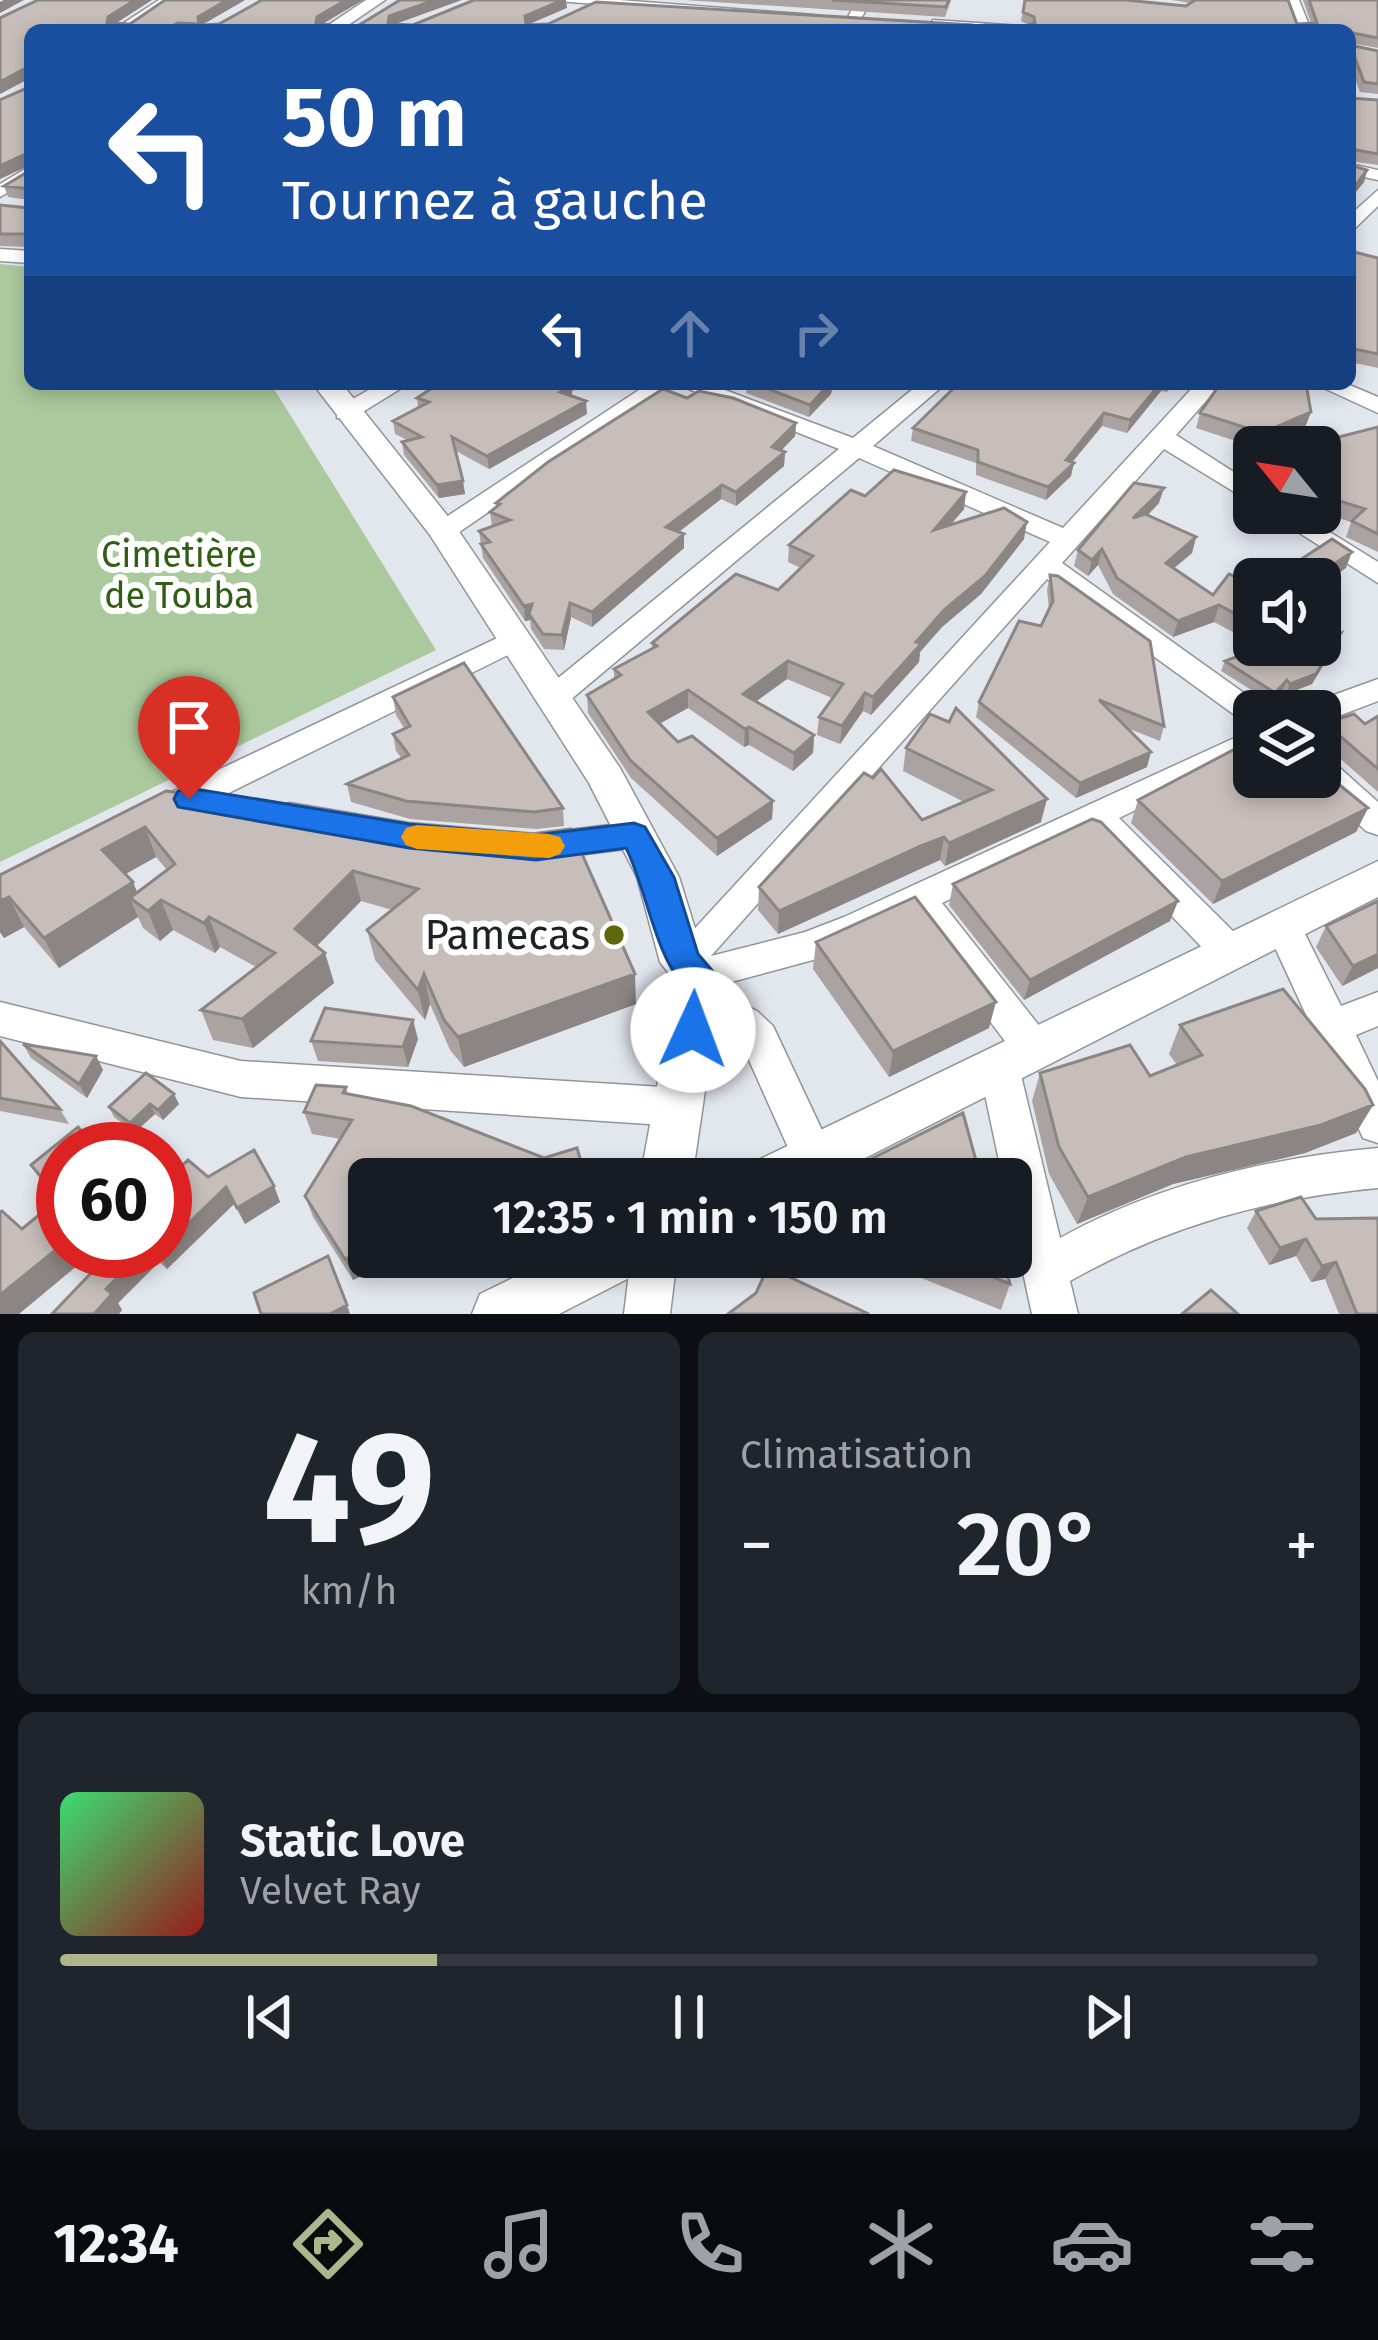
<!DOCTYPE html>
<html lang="fr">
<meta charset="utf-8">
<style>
body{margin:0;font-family:"Fira Sans",sans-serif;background:#20242c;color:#f1f3f6;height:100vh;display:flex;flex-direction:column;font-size:45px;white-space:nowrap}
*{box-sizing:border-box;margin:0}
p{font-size:39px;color:#9ea1a6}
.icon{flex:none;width:66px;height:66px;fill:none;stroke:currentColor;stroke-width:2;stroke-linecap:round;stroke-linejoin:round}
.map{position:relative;height:1314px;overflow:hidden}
.drawer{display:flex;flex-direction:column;gap:18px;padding:18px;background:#0d0f14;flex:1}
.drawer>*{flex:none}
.guide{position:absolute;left:24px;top:24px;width:1332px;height:366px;border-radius:18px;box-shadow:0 6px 18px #0003;background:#1a4fa0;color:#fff;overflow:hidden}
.needle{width:78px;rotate:300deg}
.controls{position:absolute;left:1233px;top:426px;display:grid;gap:24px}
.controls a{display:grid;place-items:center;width:108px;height:108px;border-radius:18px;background:#171b24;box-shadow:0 6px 18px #0003;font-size:60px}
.speed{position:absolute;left:36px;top:1122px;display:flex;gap:24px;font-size:60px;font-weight:700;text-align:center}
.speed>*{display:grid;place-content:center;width:156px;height:156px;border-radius:50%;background:#171b24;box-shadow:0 6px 18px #0003;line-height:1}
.speed .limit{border:18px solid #d22;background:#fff;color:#111}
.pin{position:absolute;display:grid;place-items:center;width:102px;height:102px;color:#fff;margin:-123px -51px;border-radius:50% 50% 50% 0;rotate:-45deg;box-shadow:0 0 12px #0007}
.pin .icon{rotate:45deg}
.me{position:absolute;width:132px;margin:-66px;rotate:2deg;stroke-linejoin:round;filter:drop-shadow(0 0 9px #0008)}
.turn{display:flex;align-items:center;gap:42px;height:252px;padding:0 60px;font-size:54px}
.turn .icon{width:156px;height:156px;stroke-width:2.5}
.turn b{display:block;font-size:84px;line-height:102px}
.lanes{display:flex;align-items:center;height:114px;padding:0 60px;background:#0003;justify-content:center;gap:60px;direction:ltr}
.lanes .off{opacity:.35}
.big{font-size:90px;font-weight:600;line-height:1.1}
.drawer .tile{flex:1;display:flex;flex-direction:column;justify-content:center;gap:18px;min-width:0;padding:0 42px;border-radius:18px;background:#20242c}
.drawer .dial{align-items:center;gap:0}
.dial b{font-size:156px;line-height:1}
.song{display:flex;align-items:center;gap:36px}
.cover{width:144px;height:144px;border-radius:18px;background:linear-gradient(135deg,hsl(140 70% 55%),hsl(0 70% 35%))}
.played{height:12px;border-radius:6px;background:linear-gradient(90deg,#afb58d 30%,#363941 30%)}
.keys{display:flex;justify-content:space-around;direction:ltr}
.heat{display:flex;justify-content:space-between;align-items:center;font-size:66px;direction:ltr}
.drawer .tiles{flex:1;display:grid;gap:18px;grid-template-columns:1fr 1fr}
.tile:last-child{grid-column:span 2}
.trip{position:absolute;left:348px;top:1158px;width:684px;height:120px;border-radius:18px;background:#171b24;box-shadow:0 6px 18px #0003;font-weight:600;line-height:120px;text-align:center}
.menu{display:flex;height:192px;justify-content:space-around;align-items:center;background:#090b0e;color:#9ea1a6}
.menu .icon{width:84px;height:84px}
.menu .current{color:#afb58d}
.menu b{font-size:54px;color:#f1f3f6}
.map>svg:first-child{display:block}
.green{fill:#aac99c}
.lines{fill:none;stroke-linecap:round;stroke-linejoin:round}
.minor-casing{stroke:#90949b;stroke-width:3}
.major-casing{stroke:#90949b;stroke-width:3}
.minor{fill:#fff;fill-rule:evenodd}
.major{fill:#fff;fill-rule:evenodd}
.wall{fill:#aba3a1;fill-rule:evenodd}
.shaded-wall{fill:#8b8583}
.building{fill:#c7bebb;stroke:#8b8583;stroke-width:3}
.route{fill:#1a73e8;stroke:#114b97;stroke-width:3}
.slow{fill:#f59e0b}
.poi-dot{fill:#5e690d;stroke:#fff;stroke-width:4.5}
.labels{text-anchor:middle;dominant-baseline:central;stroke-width:12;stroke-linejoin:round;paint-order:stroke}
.park-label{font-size:36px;fill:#325d17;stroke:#fff}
.near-poi-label{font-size:42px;fill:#202124;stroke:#fff;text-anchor:end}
</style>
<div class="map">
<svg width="1378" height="1314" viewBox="0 0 1378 1314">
<rect width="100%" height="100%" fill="#e2e6ed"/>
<path class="green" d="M0,264L30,267V384H271L436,650L0,862Z"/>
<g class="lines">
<g class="minor-casing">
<path id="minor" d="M159,0H175L130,30H113Z
M542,0H619L814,15L807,19Z
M857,0H871L855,30H841Z
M1285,0H1299L1311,30H1297Z
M933,20L1023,26L1030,30L928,27Z
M1350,164L1378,170V180L1350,174Z
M30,166V179L0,197V184Z
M1378,190V206L1350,233V215Z
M0,249L30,251V263L0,261Z
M379,384H408L353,418H337V408Z
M648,384H676L452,537H434L430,531L434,525Z
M676,384H709L853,438L919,384H945L873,446L1063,528L1196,384H1221L1176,435L1254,485V504L1164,449L1062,563L1269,711H1254V724L1243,721L1047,579L711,956L805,932L844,917L1254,729V753L1119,818L1243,941L1249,952L1243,963L1230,967L1217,963L1091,832L942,903L1048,1037L1054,1049L1048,1061L1034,1066L1020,1061L912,918L824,957L709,988L757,1011L773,1026L835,1158L829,1172L814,1178L799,1172L744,1049C725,1031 690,1024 679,1001L690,988L670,973L664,962L1050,542L859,458L563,706H541L536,699L541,692L839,449Z
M1315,384H1347L1378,397V413Z
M1268,513H1299L1378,562V583Z
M514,630L529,640L524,647L170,822L158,826L146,822L141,813L146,804Z
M1378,679V701L1320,723V711H1305L1309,704Z
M1320,757L1332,761L1378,802V835L1366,831L1308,777H1320Z
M290,803L409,823L536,834L634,822L646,826L651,835L646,844L634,848L536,860L409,849L278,825L273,816L278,807Z
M1283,911L1296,916L1341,1006L1378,992V1026L1356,1035L1378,1081V1143L1363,1138L1265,926L1270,916Z
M0,1002L241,1061L679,1088L694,1094L700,1107L694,1120L679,1126L241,1097L0,1036Z
M999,1049L1013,1054L1019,1067L1060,1238C1158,1184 1267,1158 1378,1148V1188C1268,1198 1167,1226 1070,1281L1078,1314H1032L1011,1217V1179H1003L979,1067L985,1054Z
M631,1257H677L670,1314H624Z"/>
</g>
<g class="major-casing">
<path id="major" d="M366,0H385L341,30H321Z
M313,384H342L454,524L620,768L679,877L702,951L722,975L692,1179H640L676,983L660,962L637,877L589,783L430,535Z
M1378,861V897L824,1179H746L754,1162Z
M556,1257H641L633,1276L559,1314H472L480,1294Z"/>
</g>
<use href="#minor" class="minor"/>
<use href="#major" class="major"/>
</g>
<path class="wall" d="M38,0H152L115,24H130L165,0H245L200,26V30H30V247L0,246V205L29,208V200L8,197L4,186L29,171V165L0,179L29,87L28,79L0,94V18Z
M262,0H363L322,24L334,30H205L204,25L219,24Z
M684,0H951L945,17Z
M1025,0L1186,6L1191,3L1171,0H1288L1297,24L1311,23L1303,0H1378V48L1350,43V30H985L1020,28L1029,25L1021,21Z
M1350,45L1378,51V94L1360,92L1350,66Z
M1350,98L1378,100V165L1350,161V165L1367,170L1364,182L1350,199Z
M1350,251L1378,258V368L1350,362Z
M438,384H584L572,391V396L587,414L489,469L456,451L465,494L439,498L404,455L402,442L407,440L395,434L393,421L418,408L417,398Z
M747,384H833L831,394L809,417L746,393Z
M958,384H1175L1167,392L1161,391L1127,433L1102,426L1072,462L1071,476L1046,500L976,475V463L911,441L913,428Z
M687,398L796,423L795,436L781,451L785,452L784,466L736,506L721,499L679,532L684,548L592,627L571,617L564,650L544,649L531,629L530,620L525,621L483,558L479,531L492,526L490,512L497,507L496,503Z
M1311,412L1305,427L1261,447H1254L1196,428L1200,413Z
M1378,427V552L1346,537L1351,522L1320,512V447Z
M966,492L964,509L950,525L1024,539L981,594L942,627L920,652L919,662L871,715L863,711L840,744L817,735L819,717L832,698L787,679L756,701L814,735L813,753L793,771L749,745L744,747L688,708L659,724L678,742L773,801L772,819L717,856L631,778L588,713L587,695L614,679V669L652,649V643L778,590L801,568L788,562L789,545L865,496Z
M1159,503L1148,515L1196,537L1192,553L1174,568L1213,595L1254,584V630L1242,637L1214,622L1173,637L1113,594L1098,565L1088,576L1074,566L1078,550Z
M1050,575L1164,726L1160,741L1127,728L1147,767L1076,798L976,717L979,702L1041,626L1049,609L1047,590Z
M1337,643L1312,684L1286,694L1283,690L1272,703L1221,671L1225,661Z
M393,697L563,808L564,826L536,829L410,819L351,802L347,784L402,759L396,751L393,734L404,728L396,715Z
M930,714L1041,822L945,866L940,860L918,869L778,934L758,910L759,887L964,802L903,771L906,748Z
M1378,716V792L1326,746L1320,759L1325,746L1320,741V736L1325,723L1365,724Z
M1330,777L1368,808L1356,832L1213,904L1131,823L1138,800Z
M166,791L345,830L415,826L418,839L636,1004L464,1067L450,1050L430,1004L425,1020L375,960L367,930L392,910L361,901L317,946L325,953L334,983L253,1048L213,1040L201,1010L256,967L220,947L215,953L173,930L160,941L143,928L138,917L59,968L24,927L4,938L0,932V875ZM156,857L167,870L137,892L133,882L125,874Z
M953,884L1178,901L1170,921L1024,1000L949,905Z
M1326,926L1378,968L1342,986L1316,947Z
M816,942L989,1028L889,1077L813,969Z
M1180,1025L1373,1105L1356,1133L1305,1153L1173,1184L1077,1224L1049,1174L1032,1101L1040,1073L1150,1076L1177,1065L1169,1054Z
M418,1039L408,1067L318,1061L311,1041Z
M0,1041L60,1109L69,1124L0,1111Z
M23,1044L96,1056L103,1070L87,1098L31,1058Z
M346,1087L348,1094L586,1179H369V1257H394L395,1260L353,1280L313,1217L305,1196L341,1139L312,1134L304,1112Z
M179,1104L163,1120L155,1114L135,1132L114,1117L109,1107Z
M63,1149V1208L43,1184L31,1165Z
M208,1177L274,1186L280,1202L245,1224L234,1204L167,1269L159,1262L118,1303L122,1310L119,1314H52L112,1251H165Z
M1256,1211L1316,1219L1378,1314H1339L1325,1279L1311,1282L1296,1256L1269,1265L1247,1228Z
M869,1257H1003L1010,1284L1001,1310Z"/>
<path class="shaded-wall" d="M4,0H24L0,13V2Z
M135,0H152L111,26L107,23L108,17Z
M227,0H245L200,26L198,17Z
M346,0H363L319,26L316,23L317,17Z
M435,0H462L390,26L388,24L389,16Z
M563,0H566L567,8L525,26V16Z
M28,67L30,78L0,94V82Z
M30,152V165L0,179V166Z
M1367,170L1364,182L1350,199V193Z
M565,384H584L572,391V397L560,392Z
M825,384H833L831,394L809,417L810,405Z
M1160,384H1163L1161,391L1127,433L1130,420Z
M586,401L587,414L489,469L487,456Z
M1311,412L1305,427L1258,447L1262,433Z
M1104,413L1102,426L1065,471L1074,463L1071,476L1046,500L1048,487L1066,460Z
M796,423L795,436L771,461L772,447Z
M785,452L784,466L736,506V492Z
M463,481L465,494L439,498L437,485Z
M722,485L721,499L667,541L666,527Z
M1164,488L1159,503L1129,534L1133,518Z
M966,492L964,509L932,547L934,530Z
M1027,522L1024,539L981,594L942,627L920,652L919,662L871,715L873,697L916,642Z
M684,534V548L592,627V612Z
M1196,537L1192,553L1161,579L1166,563Z
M1102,549L1098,565L1088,576L1092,560Z
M1352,552L1346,568L1320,586V579H1312Z
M570,603L571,617L564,650L562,635Z
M532,604L530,620L525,621L524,606Z
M1219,605L1214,622L1173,637L1178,621Z
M1254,617V630L1242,637L1248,621Z
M1341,633L1312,684L1286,694L1290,684Z
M788,661L787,679L742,712L743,694Z
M1287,680L1283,690L1272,703L1275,693Z
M688,690V708L648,730V712Z
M865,693L863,711L840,744L842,726Z
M749,727V745L744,747L745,729Z
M814,735L813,753L793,771L794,753Z
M1151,752L1147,767L1076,798L1080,783Z
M1047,799L1041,822L945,866L949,843Z
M773,801L772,819L717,856V838Z
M1368,808L1356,832L1213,904L1222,881Z
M145,827L156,857L115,880L102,850Z
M944,837L940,860L778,934L779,911Z
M353,871L361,901L304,959L295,929Z
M133,882L143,907L130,898L138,917L59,968L44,938Z
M9,897L24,927L4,938L0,932V901Z
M161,900L173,930L160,941L148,911Z
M1178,901L1170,921L1024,1000L1030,980Z
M209,917L220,947L215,953L204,923Z
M325,953L334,983L253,1048L242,1019Z
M1378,954V968L1342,986L1353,966Z
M424,974L430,1004L425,1020L418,990Z
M635,974L636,1004L464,1067L458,1037Z
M996,1002L989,1028L889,1077L893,1051Z
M413,1020L418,1039L408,1067L403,1047Z
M96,1056L103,1070L87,1098L79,1084Z
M174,1094L179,1104L163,1120L158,1110Z
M150,1104L155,1114L135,1132L130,1123Z
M1373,1105L1356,1133L1305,1153L1173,1184L1077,1224L1088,1197L1186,1157Z
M384,1159L390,1179H373Z
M274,1186L280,1202L245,1224L237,1208Z
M226,1187L234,1204L167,1269L158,1253L165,1251V1246Z
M1306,1239L1296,1256L1269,1265L1280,1248Z
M63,1244V1251H79L84,1260L19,1314H0V1295Z
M369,1248V1257H394L395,1260L353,1280L345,1259Z
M144,1251H153L159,1262L118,1303L122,1310L119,1314H94L106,1289Z
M457,1257H518L462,1276Z
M1336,1262L1325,1279L1311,1282L1322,1266Z
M347,1305L350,1314H330Z"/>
<path class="building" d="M38,0H135L108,17L107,23L130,24L165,0H227L198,17L199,24L178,23L165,30H30V239L26,234H0V205L29,208L30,189L4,186L29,171L30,152L0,166V100L29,87L28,67L0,82V18Z
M262,0H346L317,17L316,23L330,25L334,30H241L204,25L219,24Z
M400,0H435L389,16L388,24L413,25L474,0H563L525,16L526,25L548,24L596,2L973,25L962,30H351Z
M832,0H949L946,7Z
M1025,0H1125L1186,6L1195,0H1288L1297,24L1317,23L1309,0H1378V38L1353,33L1350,41V30H1321L1283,26L1280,30H985V25L1020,28L1035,23L1034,17L1023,12Z
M1350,45L1378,51V84L1364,82Z
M1350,98L1378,100V154L1351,149L1350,165L1367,170L1350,193Z
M1350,251L1378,258V354L1350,348Z
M438,384H569L571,385L560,392L586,401L487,456L452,437L463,481L437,485L402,442L422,437L393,421L429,402L417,398Z
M755,384H829L810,405Z
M958,384H1160L1130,420L1104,413L1066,460L1074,463L1048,487L978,462V450L913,428Z
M1220,384H1306L1311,412L1262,433L1200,413Z
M663,389L687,398L699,391L733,398L796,423L772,447L785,452L736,492L722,485L666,527L684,534L592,612L570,603L562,635L543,634L529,614L532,604L524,606L481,544L490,542L479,531L510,520L490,512L500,504L496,503L548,462Z
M1378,427V534L1352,521L1365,509L1320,495V447H1309L1311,444Z
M894,470L966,492L934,530L1004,508L1027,522L985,576L945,609L916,642L921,644L873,697L865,693L842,726L819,717L843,684L788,661L743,694L814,735L794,753L749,727L745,729L688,690L648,712L678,742L692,736L773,801L717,838L630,760L587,695L621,675L614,669L657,646L652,643L736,574L778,590L813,556L789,545L851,490L865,496Z
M1134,483L1164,488L1133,518L1145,514L1196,537L1166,563L1213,595L1229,574L1254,584V617L1248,621L1219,605L1178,621L1117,578L1102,549L1092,560L1078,550Z
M1332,539L1352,552L1312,579H1271Z
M1050,575L1058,576L1150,641L1164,726L1099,700L1151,752L1080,783L979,702L1019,621L1041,626L1053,601Z
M1341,633L1316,674L1290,684L1287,680L1275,693L1225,661L1268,645H1285L1291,650L1306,645H1320V640Z
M464,663L563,808L534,812L406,801L347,784L409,755L393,734L410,726L393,697Z
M956,708L1047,799L949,843L944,837L921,846L779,911L759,887L864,773L873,778L881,769L922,820L992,790L906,748L930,714L949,722Z
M1354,714L1365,724L1378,716V769L1325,723Z
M1254,739V777H1320V760L1332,772L1326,774L1368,808L1222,881L1138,800Z
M166,791L306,811L345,830L358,818L415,826L414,838L473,845L490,831L532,834L571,829L635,974L458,1037L444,1020L424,974L418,990L367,930L418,889L353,871L295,929L325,953L242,1019L201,1010L275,953L209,917L204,923L161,900L148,911L130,898L175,864L145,827L102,850L133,882L44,938L9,897L0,901V875Z
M1092,819L1101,822L1178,901L1030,980L953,884Z
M915,897L996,1002L893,1051L816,942Z
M1378,901V954L1353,966L1326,926Z
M1283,989L1365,1089L1373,1105L1321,1125L1186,1157L1088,1197L1059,1147L1040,1073L1130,1045L1150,1076L1202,1055L1180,1025Z
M325,1008L413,1020L403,1047L311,1041Z
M0,1041L60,1109L0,1098Z
M23,1044L96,1056L79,1084Z
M146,1073L174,1094L158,1110L150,1104L130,1123L109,1107Z
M316,1085L346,1087L343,1093L411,1106L544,1158L577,1148L586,1179H437L384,1159L373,1179H369V1186L363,1197L369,1207V1248L345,1259L305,1196L352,1120L304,1112Z
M963,1113L981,1179H831Z
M78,1127L97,1149H63V1203L31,1165Z
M254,1150L274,1186L237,1208L226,1187L165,1246V1182L188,1160L208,1177Z
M1301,1197L1316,1219L1378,1218V1314H1357L1336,1262L1322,1266L1306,1239L1280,1248L1256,1211Z
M45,1210L63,1230V1244L0,1295V1212L2,1211L22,1229Z
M112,1251H144L106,1289L112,1294L94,1314H52Z
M328,1256L347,1305L330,1314H261L254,1293Z
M944,1257H1003L1010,1284Z
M768,1267L869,1314H728L756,1293Z
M1211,1290L1238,1314H1182Z"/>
<path class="route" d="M189,788L409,824L536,835L634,823L645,827L674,877L698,954L716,975L706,1041L693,1045L681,1041L675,1030L681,980C657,959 644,882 626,848L536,860L409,848L178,807L174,799L178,791Z"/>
<path class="slow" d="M417,825L549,834L560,837L565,846L560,854L549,858L417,849L406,845L401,837L406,828Z"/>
<circle class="poi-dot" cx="614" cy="935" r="12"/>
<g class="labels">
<g class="park-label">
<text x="179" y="555">Cimetière<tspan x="179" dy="41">de Touba</tspan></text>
</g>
<g class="near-poi-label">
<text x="590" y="935">Pamecas</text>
</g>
</g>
</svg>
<div class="controls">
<a><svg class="needle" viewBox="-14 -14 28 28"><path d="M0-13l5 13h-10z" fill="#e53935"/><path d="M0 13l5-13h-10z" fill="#9ea1a6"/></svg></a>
<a><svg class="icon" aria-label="sound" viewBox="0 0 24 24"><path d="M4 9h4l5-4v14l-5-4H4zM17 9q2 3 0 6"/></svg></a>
<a><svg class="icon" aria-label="layers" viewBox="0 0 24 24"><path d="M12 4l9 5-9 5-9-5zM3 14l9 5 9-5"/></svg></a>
</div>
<div class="speed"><div class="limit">60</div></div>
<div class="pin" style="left:189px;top:799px;background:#d93025"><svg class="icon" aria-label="arrive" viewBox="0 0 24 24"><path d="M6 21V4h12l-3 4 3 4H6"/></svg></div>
<svg class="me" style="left:693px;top:1030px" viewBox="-20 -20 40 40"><circle r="19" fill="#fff"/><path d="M0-13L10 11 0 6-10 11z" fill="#1a73e8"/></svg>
<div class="trip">12:35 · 1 min · 150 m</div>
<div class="guide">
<div class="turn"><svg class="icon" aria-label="left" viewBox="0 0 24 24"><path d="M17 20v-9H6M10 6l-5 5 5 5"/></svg><div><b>50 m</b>Tournez à gauche</div></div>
<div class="lanes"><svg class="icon" aria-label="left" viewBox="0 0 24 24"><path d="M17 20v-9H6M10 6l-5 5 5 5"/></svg><svg class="icon off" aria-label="ahead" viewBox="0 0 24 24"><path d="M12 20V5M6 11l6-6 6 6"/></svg><svg class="icon off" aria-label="right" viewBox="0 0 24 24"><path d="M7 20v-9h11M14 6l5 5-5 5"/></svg></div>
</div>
</div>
<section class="drawer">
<div class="tiles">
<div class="tile dial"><b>49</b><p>km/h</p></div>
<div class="tile"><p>Climatisation</p>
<div class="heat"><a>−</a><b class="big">20°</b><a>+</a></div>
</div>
<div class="tile">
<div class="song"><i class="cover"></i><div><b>Static Love</b><p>Velvet Ray</p></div></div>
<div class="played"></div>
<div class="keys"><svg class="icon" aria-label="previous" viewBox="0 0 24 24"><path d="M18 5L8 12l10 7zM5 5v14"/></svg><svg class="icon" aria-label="pause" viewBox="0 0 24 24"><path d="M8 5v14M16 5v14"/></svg><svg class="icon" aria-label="next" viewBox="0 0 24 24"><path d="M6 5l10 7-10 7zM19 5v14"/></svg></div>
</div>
</div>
</section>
<nav class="menu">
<b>12:34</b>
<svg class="icon current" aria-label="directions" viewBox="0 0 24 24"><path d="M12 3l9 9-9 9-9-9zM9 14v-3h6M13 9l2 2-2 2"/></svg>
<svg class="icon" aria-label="music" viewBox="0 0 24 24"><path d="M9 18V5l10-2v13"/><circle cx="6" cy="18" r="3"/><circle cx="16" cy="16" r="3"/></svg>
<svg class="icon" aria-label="phone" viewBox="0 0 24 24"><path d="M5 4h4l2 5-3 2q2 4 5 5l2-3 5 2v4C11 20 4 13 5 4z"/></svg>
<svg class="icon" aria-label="climate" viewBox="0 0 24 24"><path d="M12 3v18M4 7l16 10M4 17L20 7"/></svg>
<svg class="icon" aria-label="car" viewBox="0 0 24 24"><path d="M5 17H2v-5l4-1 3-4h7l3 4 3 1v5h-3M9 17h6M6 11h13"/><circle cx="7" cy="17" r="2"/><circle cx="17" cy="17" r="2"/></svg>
<svg class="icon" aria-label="filters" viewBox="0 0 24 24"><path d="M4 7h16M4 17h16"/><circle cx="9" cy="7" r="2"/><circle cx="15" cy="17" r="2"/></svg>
</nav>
